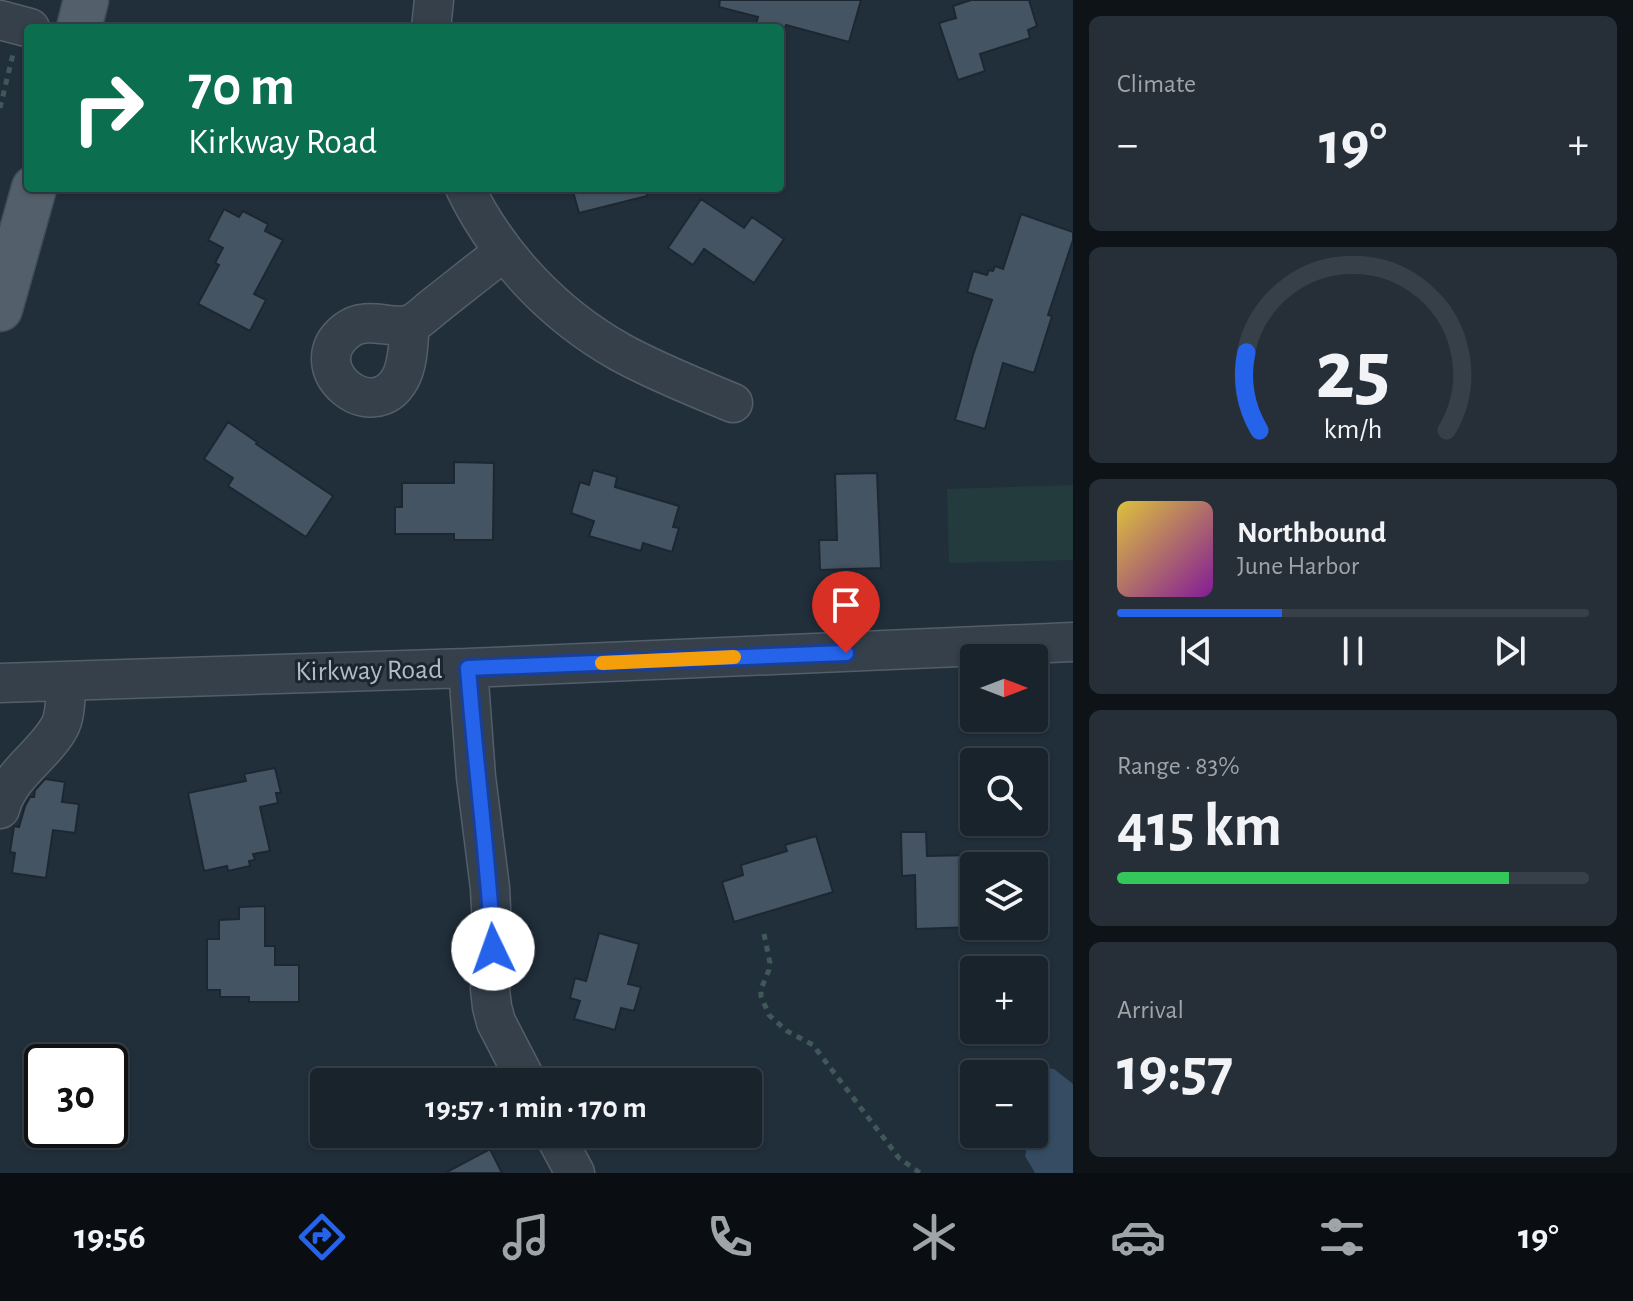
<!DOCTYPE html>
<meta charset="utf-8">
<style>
body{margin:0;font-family:"Alegreya Sans",sans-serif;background:#262f38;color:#f1f3f6;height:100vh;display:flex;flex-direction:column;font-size:30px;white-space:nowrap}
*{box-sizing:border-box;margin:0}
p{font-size:26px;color:#9fa4a9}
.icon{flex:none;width:44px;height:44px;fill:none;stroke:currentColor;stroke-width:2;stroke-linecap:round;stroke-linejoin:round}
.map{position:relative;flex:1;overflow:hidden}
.sheet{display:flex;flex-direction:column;gap:16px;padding:16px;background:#0e1318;width:560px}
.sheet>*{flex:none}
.guide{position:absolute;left:24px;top:24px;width:760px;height:168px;border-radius:8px;box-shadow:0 2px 6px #0004,0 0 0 2px #374048;background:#0b6e4f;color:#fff;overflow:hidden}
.needle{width:52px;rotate:90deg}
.tools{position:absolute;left:960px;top:644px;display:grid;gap:16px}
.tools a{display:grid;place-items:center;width:88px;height:88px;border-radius:8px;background:#19232c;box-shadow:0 2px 6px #0004,0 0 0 2px #374048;font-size:40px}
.speed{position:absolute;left:24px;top:1044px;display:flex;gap:16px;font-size:40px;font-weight:700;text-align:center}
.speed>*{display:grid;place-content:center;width:104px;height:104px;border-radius:50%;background:#19232c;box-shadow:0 2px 6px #0004,0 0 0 2px #374048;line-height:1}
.speed .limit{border:4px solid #111;border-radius:12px;background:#fff;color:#111}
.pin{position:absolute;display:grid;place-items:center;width:68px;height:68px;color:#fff;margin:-82px -34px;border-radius:50% 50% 50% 0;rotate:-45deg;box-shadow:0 0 8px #0007}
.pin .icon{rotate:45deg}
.me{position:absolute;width:88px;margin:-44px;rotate:357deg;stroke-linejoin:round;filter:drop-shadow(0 0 6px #0008)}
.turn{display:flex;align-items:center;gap:28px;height:168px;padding:0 32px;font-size:36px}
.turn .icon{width:104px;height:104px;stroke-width:2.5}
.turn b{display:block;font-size:56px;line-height:68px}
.big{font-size:60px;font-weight:700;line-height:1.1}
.sheet .card{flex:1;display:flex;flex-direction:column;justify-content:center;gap:12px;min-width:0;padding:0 28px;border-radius:12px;background:#262f38}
.sheet .dial{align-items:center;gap:0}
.dial svg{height:208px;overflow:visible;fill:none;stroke:#374048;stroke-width:7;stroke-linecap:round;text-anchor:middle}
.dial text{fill:#f1f3f6;stroke:none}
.song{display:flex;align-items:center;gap:24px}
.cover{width:96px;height:96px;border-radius:12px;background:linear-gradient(135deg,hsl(50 70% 55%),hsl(290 70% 35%))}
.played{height:8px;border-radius:4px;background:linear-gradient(90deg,#2563eb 35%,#374048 35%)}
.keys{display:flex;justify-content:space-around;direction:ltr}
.heat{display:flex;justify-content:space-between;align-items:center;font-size:44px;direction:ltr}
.charge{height:12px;border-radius:6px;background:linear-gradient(90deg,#34c759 83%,#374048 0)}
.trip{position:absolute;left:310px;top:1068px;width:452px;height:80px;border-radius:8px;background:#19232c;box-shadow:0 2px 6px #0004,0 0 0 2px #374048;font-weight:700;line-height:80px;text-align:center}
.menu{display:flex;height:128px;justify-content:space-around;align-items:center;background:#0a0e12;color:#9fa4a9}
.menu .icon{width:56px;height:56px}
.menu .current{color:#2563eb}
.menu b{font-size:36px;color:#f1f3f6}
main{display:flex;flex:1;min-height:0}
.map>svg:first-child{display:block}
.green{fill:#233b3c}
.water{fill:#354c63}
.building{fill:#445462;stroke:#1d2732;stroke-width:2}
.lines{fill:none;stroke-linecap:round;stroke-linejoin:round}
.minor-casing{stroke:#535e69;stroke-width:41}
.major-casing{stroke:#414c57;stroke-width:47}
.path{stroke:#415859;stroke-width:5;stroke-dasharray:6 6;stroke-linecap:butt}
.minor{stroke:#35404b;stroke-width:38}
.major{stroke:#535f6b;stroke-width:44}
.route-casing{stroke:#184099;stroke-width:20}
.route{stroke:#2563eb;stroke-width:14}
.slow{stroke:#f59e0b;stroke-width:14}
.labels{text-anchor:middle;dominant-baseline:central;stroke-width:6;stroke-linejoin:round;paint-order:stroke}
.street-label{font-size:28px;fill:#b0bbc7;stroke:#1b2530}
</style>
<main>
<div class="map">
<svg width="1073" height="1173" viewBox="0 0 1073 1173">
<rect width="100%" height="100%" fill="#212f3b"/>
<path class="green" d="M1073,485V560L949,563L947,489Z"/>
<path class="water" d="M1044,1068L1054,1069L1073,1084V1173H1035L1025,1156L1030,1134H1034V1080L1036,1074Z"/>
<path class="building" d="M720,0H861L849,42L786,25L785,28H755L758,17L719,7Z
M971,0H1029L1037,26L1028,30L1030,38L980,54L985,71L958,80L939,23L956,18L953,6Z
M572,188H646L647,196L579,213Z
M701,199L744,228L752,217L784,239L754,283L704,249L693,265L668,248Z
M224,209L239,217L243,211L268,224L265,231L283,240L254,294L266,300L250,331L198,304L219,265L215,263L223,248L208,240Z
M1021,214L1073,232V240L1048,315L1052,316L1034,373L1003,363L985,429L955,420L973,355L992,300L967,292L973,271L987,275L989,270L993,271L995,266L1003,269Z
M228,422L257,442L256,444L333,496L306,537L228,486L233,478L204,459Z
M454,462L494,463L493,540H454V534H395V507H402V483H454Z
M593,470L617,477L615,487L679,506L673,527L679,528L672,552L643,543L641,551L589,536L594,521L571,513L580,482L589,485Z
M877,473L881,568L820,570L819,540H837L835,474Z
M275,768L281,793H276L278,803L260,807L270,851L253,854L255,860L249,861L250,866L228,871L227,866L204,871L188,793L246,781L244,774Z
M45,779L65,782L62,802L79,804L75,833L53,830L46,878L12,873L15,853L10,852L14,826L19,827L25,806L30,797H34L35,790Z
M901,832H926L927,856L974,855V927L916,929L915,875L902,876Z
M816,836L833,892L734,922L722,882L743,875L741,865L787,851L785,845Z
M265,906V946H275V965H299V1002H249V997H220V990H207V939H219V920L239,919V907Z
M599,933L639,944L628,984L641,987L634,1011L621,1008L615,1030L574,1019L580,1001L570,998L575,978L586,981Z
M490,1149L502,1173H445Z"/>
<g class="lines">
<g class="minor-casing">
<path id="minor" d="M0,20L30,28
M431,28L434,0
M465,188C498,256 554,315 620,352C656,372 695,387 733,403
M410,324C408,341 409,363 400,379C372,428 300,368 346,331C367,314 392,331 411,324C420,320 429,310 436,305C459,287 481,269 504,252
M468,668L476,777L490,888L493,949L490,989L492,1007L496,1022L527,1082
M0,683L468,668L1073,642
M0,809C9,774 44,756 60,726C66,714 65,696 67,682
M554,1134L575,1173"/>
</g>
<g class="major-casing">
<path id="major" d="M79,28L86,0
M0,309L34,188"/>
</g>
<path class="path" d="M0,108L13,54
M764,934L770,963L769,970L761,989V996L769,1015L787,1031L813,1045L899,1158L920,1173"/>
<use href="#minor" class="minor"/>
<use href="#major" class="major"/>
</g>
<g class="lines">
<g class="route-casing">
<path id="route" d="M493,949C488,855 475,762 468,668L846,653"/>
</g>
<use href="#route" class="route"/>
<path class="slow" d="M602,663L734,657"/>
</g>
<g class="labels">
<g class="street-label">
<text transform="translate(369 671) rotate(-1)">Kirkway Road</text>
</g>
</g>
</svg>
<div class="tools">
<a><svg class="needle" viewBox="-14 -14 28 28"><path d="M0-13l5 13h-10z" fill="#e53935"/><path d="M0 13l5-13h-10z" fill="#9fa4a9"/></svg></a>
<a><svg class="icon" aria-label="search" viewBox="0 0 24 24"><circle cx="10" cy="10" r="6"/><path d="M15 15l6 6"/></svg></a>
<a><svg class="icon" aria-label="layers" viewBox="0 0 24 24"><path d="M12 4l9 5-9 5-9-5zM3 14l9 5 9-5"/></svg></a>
<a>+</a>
<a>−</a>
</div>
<div class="speed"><div class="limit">30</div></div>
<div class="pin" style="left:846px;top:653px;background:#d93025"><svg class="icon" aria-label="arrive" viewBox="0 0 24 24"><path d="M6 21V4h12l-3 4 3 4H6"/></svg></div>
<svg class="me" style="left:493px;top:949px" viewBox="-20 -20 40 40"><circle r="19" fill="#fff"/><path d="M0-13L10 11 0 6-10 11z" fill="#2563eb"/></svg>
<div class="trip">19:57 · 1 min · 170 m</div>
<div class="guide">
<div class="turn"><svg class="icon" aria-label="right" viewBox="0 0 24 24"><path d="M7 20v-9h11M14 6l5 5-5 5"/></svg><div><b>70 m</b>Kirkway Road</div></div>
</div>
</div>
<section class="sheet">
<div class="card"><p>Climate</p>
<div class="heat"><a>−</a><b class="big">19°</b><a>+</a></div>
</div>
<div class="card dial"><svg viewBox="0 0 100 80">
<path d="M14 69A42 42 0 1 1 86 69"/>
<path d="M14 69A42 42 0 0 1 9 39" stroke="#2563eb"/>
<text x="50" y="56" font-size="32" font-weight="700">25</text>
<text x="50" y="72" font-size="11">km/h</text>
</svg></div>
<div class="card">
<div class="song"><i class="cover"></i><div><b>Northbound</b><p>June Harbor</p></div></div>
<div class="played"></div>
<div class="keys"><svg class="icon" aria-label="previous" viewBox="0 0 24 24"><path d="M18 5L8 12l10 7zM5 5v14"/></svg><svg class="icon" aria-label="pause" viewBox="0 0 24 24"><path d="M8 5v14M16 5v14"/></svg><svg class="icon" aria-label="next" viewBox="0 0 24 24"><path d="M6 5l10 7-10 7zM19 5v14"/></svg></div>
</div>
<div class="card"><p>Range · 83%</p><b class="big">415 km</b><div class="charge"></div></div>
<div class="card"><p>Arrival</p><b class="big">19:57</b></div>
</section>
</main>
<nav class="menu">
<b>19:56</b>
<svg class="icon current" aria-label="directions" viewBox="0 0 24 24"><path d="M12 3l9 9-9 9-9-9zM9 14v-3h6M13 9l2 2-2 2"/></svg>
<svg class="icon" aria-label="music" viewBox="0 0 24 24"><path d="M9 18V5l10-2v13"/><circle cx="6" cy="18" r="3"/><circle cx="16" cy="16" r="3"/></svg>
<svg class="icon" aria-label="phone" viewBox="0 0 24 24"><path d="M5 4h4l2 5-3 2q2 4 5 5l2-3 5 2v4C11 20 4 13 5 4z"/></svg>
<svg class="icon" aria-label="climate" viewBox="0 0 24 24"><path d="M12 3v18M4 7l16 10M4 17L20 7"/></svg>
<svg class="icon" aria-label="car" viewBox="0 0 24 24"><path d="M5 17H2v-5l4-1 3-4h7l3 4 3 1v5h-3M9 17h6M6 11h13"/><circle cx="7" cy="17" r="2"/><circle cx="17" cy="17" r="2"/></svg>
<svg class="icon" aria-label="filters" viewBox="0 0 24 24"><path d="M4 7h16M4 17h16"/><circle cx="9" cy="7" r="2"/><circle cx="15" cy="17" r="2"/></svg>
<b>19°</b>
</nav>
